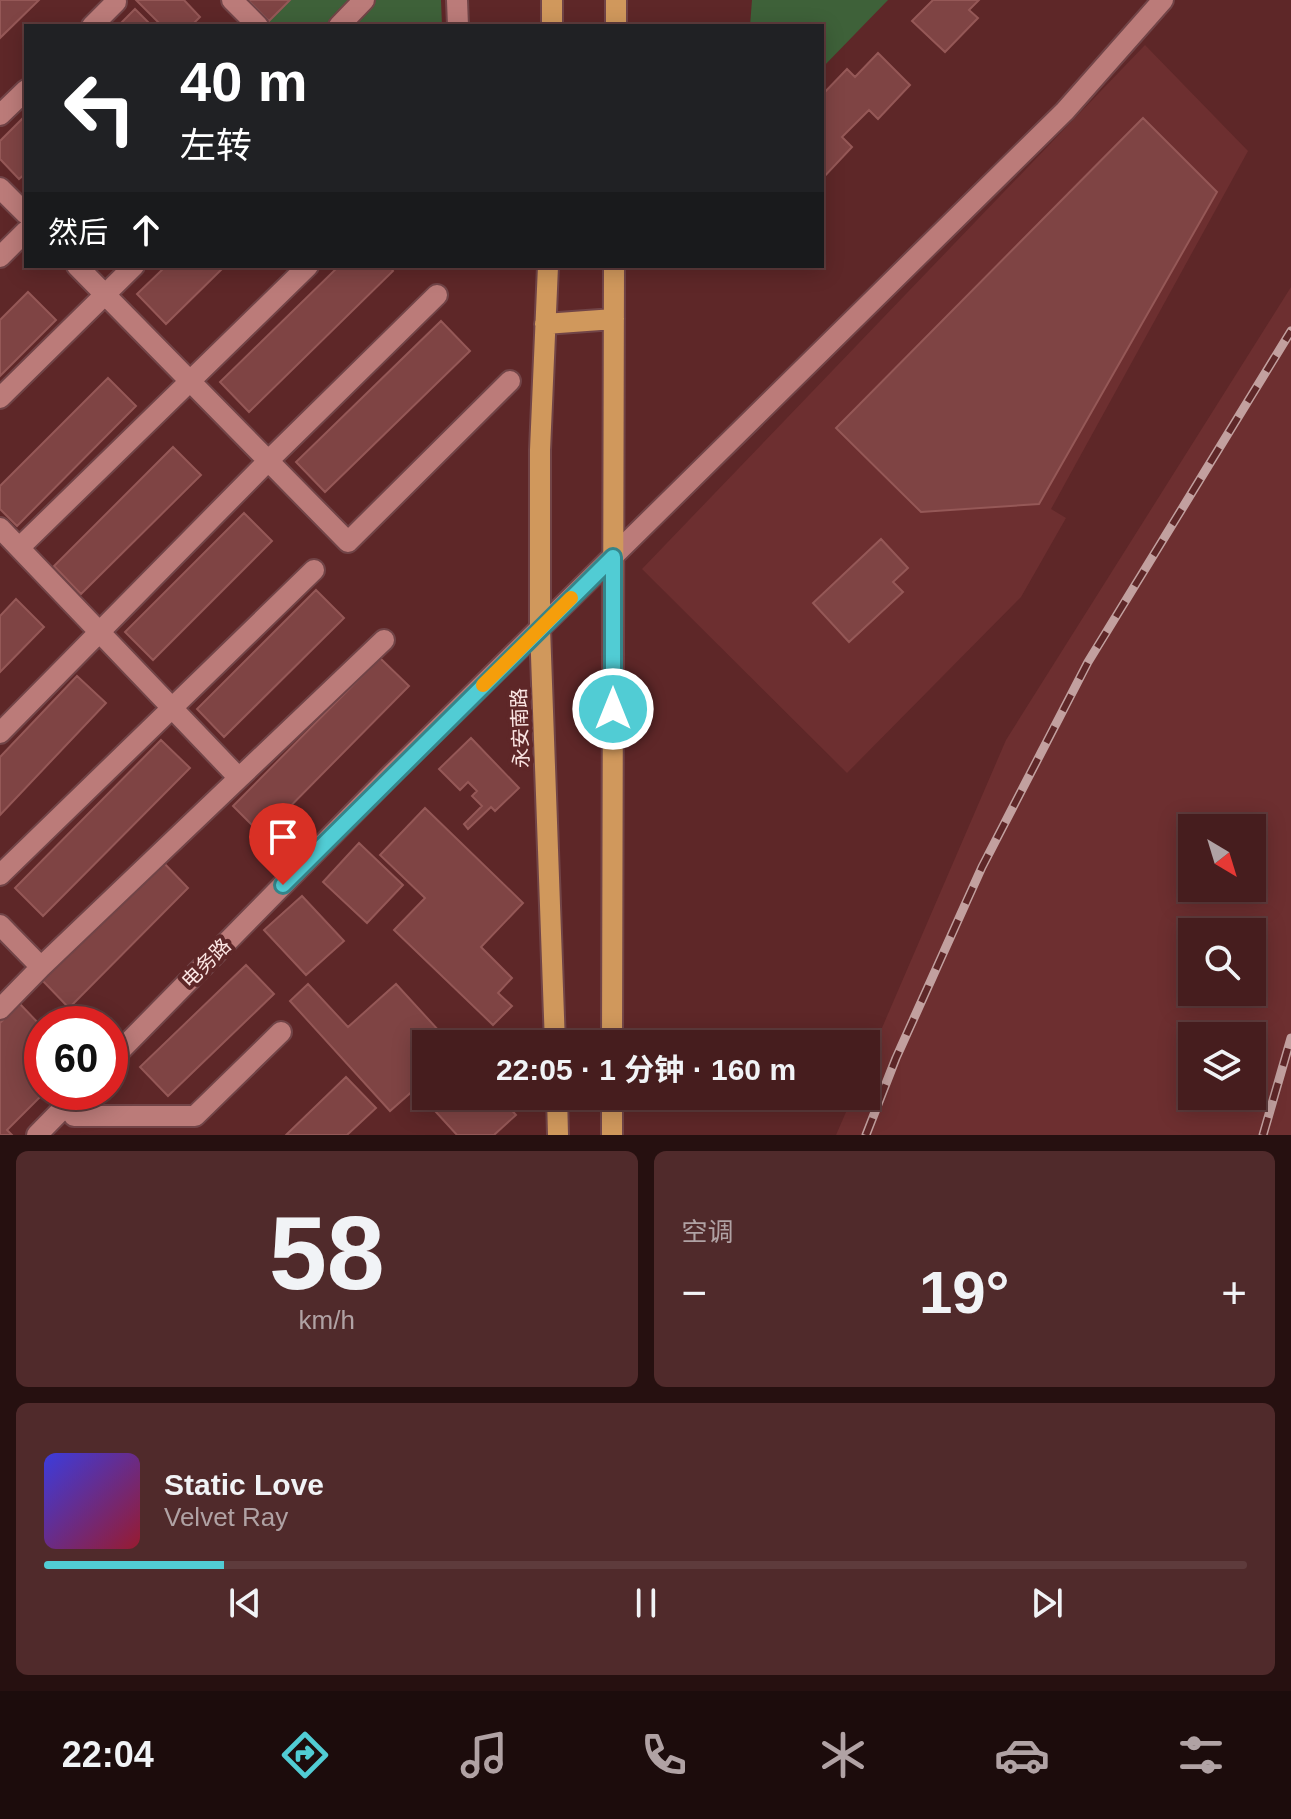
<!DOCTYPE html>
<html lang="zh">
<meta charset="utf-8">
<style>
body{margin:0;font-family:Arial,"Noto Sans SC",sans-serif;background:#502a2b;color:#f1f3f6;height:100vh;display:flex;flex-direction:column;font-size:30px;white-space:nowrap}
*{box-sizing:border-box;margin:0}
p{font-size:26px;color:#b0a2a4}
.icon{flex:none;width:44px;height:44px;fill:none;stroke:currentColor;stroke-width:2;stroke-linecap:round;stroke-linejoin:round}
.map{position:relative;height:1135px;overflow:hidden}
.panel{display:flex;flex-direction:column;gap:16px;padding:16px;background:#261010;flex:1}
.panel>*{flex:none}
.top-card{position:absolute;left:24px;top:24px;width:800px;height:244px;border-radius:0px;box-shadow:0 4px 20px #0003,0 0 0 2px #5e3b3c;background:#202124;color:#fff;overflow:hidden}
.needle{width:52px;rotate:142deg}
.fabs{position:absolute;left:1178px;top:814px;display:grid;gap:16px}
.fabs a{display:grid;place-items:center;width:88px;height:88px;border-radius:0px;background:#461d1e;box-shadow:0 4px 20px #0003,0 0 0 2px #5e3b3c;font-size:40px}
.speed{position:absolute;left:24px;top:1006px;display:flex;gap:16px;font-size:40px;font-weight:700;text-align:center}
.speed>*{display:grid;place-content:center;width:104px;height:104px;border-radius:50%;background:#461d1e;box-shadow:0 4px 20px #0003,0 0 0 2px #5e3b3c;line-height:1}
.speed .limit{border:12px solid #d22;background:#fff;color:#111}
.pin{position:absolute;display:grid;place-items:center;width:68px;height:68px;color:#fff;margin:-82px -34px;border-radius:50% 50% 50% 0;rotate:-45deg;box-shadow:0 0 8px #0007}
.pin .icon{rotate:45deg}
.me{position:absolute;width:88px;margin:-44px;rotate:0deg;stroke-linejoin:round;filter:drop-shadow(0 0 6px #0008)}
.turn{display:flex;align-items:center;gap:28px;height:168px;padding:0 24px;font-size:36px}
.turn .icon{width:104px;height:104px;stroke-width:2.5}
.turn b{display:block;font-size:56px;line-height:68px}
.then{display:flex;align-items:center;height:76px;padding:0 24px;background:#0003;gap:16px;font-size:30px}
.big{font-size:60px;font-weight:700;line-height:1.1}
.panel .tile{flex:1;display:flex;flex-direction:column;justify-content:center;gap:12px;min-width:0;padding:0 28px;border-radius:12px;background:#502a2b}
.panel .dial{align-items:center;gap:0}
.dial b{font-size:104px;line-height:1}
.song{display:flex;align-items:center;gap:24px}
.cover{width:96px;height:96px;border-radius:12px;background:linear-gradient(135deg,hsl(240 70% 55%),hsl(350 70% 35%))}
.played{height:8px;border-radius:4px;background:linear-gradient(90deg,#51ccd4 15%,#5e3b3c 15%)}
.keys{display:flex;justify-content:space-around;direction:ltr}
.heat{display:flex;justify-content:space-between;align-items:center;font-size:44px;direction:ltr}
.panel .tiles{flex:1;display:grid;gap:16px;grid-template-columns:1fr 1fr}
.tile:last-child{grid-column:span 2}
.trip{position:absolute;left:412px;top:1030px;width:468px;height:80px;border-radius:0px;background:#461d1e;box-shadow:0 4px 20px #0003,0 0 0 2px #5e3b3c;font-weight:700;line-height:80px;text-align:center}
.menu{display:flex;height:128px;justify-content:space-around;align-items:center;background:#1c0c0c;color:#b0a2a4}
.menu .icon{width:56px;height:56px}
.menu .selected{color:#51ccd4}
.menu b{font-size:36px;color:#f1f3f6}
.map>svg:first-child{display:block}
.built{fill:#6d2f30;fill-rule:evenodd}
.green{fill:#3e6139}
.building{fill:#7f4444;stroke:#955857;stroke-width:2}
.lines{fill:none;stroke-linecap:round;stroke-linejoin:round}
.minor-casing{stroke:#714447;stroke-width:24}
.major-casing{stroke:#714447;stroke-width:24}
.minor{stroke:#bb7b79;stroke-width:20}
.major{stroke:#d0985c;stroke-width:20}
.rail-casing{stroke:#c2a09f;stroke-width:9}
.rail{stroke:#5e2728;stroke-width:6;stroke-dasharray:18;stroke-linecap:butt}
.route-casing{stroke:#35858a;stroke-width:20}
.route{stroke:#51ccd4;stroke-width:14}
.slow{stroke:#f59e0b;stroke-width:14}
.labels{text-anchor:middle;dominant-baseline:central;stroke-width:8;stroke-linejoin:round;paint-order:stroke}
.street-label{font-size:20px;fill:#fbe5e3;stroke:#5e2728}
</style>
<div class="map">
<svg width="1291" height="1135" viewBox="0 0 1291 1135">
<rect width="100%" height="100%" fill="#5e2728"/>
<path class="built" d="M1145,45L1248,151L1051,509L1066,518L1021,597L847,773L642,569Z
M1291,287V1135H836L853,1096H866V1065L1006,740ZM1192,828H1252V888H1192ZM1192,932H1252V992H1192ZM1192,1036H1252V1096H1192Z"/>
<path class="green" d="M242,0H441L442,26H268Z
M752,0H888L822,68V26H750Z"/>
<path class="building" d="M0,0H39L0,38Z
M136,0H184L200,17L191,26H162Z
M248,0H290L269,21Z
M933,0H979L969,10L978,18L945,52L912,21Z
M135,9L152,26H118Z
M878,53L910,85L878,119L869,110L842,137L852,147L822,179V95L847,69L855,77Z
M26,115V173L19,179L0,159V141Z
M1143,118L1217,192L1039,504L921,512L836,428Z
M166,266H225L166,324L137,294Z
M339,266H389L393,271L249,412L220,382Z
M28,292L56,320L0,376V320Z
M441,321L470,351L325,492L296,462Z
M108,378L136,406L17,526L0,509V486Z
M173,447L201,475L81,594L54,566Z
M244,513L272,541L153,660L125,632Z
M881,539L908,568L893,582L903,592L849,642L813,603Z
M316,590L344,618L224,737L197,709Z
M16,599L44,627L0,672V616Z
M380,658L409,686L262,835L233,806Z
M77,676L106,703L0,815V757Z
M471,738L519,788L495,811L491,807L468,829L464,824L482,806L472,796L477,791L468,782L460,790L439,769Z
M161,740L190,768L43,916L15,888Z
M425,808L523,903L481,947L512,978L498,993L512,1006L493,1025L394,930L425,898L380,855Z
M359,843L403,885L367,923L323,882Z
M161,860L188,888L69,1008L41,979Z
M302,896L344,941L306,975L264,930Z
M246,965L274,994L168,1096L140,1067Z
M308,984L348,1027L396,984L451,1044H426V1096H499L516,1115L494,1135H457L415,1089L390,1111L290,1001Z
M20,1004L42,1027V1092H45L7,1130L12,1135H0V1023Z
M346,1077L376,1108L347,1135H286Z"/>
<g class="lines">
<g class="minor-casing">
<path id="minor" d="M232,0L258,26
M457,0L458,26
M92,26L116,2
M339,26L364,0
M0,115L26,90
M0,188L26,214
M0,257L26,231
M77,266L348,542L510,381
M0,398L134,266
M0,528L239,778L41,967L0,925
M20,547L308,266
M0,733L268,461L437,295
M239,778L384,640
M0,875L314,570
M0,1009L41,967
M110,1061L391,775L1065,111L1163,0
M74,1116H195L281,1032
M37,1135L79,1092"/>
</g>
<g class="major-casing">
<path id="major" d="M552,0V26
M616,26V0
M548,266L540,450V628L555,1044
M545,324L614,319
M612,1044L614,266
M557,1096L558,1135
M612,1135V1096"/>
</g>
<use href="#minor" class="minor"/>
<use href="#major" class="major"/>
<g class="rail-casing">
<path id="rail" d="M866,1135L896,1058L982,867L1088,662L1291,331
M1263,1135L1291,1038"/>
</g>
<use href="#rail" class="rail"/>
</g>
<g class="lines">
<g class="route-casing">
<path id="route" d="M283,885L613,557V709"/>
</g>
<use href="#route" class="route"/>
<path class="slow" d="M483,685L571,598"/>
</g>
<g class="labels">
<g class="street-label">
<text transform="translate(520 728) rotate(-92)">永安南路</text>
<text transform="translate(206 963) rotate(-45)">电务路</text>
</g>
</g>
</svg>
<div class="fabs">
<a><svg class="needle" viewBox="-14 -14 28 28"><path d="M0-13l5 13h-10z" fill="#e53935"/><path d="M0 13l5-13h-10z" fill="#b0a2a4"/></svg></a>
<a><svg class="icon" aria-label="search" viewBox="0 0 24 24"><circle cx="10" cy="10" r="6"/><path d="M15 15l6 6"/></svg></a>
<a><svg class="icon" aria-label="layers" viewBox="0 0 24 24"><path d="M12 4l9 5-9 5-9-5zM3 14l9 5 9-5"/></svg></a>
</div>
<div class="speed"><div class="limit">60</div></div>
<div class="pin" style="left:283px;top:885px;background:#d93025"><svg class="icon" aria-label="arrive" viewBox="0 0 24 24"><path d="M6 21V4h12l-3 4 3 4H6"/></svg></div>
<svg class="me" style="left:613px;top:709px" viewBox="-20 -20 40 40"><circle r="17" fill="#51ccd4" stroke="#fff" stroke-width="3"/><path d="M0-11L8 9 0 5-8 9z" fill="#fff"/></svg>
<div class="trip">22:05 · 1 分钟 · 160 m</div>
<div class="top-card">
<div class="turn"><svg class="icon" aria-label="left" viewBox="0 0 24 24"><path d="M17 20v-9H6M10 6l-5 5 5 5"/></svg><div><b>40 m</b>左转</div></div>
<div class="then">然后<svg class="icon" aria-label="ahead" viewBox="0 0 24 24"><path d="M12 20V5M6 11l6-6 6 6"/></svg></div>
</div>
</div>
<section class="panel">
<div class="tiles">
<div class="tile dial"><b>58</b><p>km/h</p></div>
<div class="tile"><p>空调</p>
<div class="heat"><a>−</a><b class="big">19°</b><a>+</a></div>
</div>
<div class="tile">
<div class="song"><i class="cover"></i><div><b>Static Love</b><p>Velvet Ray</p></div></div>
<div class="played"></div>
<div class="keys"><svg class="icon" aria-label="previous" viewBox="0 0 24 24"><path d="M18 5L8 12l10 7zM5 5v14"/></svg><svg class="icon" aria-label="pause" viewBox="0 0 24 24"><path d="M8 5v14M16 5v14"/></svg><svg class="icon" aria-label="next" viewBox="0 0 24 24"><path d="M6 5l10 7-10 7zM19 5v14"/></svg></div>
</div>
</div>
</section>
<nav class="menu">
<b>22:04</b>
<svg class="icon selected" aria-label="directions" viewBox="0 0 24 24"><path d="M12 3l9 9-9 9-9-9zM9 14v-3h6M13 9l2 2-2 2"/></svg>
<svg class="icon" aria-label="music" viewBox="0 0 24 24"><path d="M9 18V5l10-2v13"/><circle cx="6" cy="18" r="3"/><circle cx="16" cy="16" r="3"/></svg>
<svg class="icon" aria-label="phone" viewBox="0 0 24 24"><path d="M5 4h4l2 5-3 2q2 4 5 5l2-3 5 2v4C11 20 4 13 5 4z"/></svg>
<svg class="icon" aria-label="climate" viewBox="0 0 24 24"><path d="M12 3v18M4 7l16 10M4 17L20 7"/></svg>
<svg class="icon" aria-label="car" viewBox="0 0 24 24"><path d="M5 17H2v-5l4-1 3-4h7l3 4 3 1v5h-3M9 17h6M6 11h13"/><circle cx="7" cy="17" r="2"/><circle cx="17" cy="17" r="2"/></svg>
<svg class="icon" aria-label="filters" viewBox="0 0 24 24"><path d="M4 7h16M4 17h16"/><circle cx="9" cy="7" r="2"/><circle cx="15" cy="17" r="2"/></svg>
</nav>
